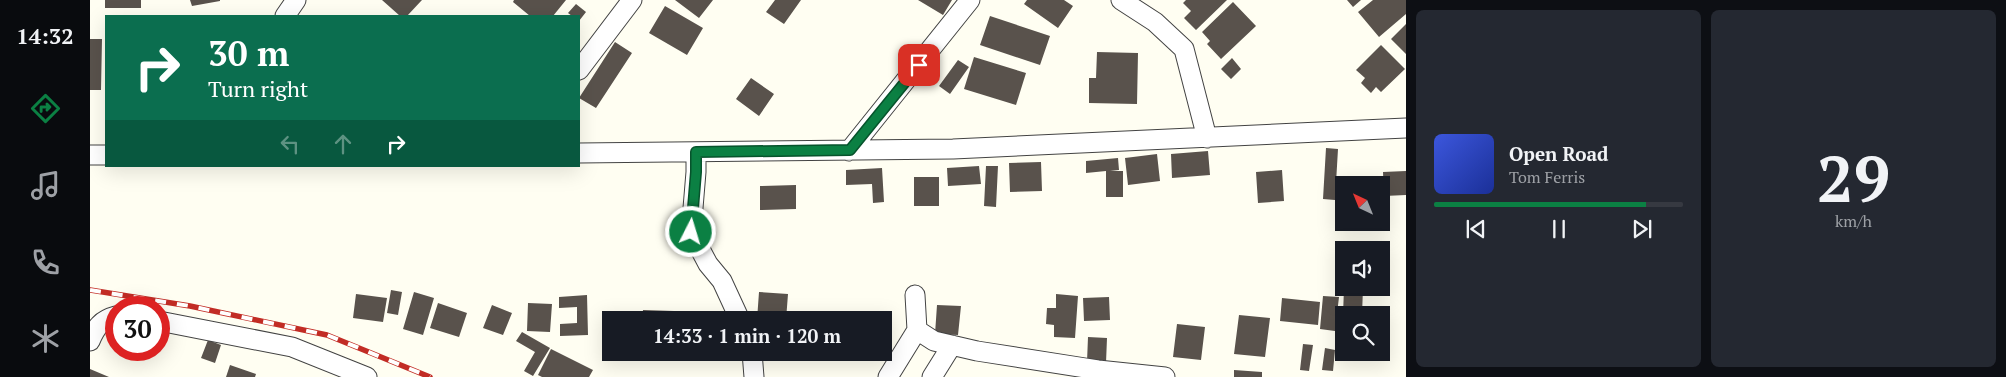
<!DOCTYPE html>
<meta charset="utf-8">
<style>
body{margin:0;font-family:"PT Serif",serif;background:#242831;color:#f1f3f6;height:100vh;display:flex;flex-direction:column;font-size:19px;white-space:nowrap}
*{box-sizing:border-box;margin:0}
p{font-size:16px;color:#9ea1a6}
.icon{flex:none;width:28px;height:28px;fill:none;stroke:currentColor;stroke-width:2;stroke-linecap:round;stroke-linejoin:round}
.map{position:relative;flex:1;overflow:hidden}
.side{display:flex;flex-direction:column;gap:10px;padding:10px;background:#0d0f14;width:600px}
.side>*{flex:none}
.guide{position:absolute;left:15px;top:15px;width:475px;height:152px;border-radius:0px;box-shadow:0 5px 20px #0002;background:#0b6e4f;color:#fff;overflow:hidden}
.needle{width:32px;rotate:317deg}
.fabs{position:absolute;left:1245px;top:176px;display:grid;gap:10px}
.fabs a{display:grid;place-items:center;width:55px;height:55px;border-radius:0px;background:#171b24;box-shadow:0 5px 20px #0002;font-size:25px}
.speed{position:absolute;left:15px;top:296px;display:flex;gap:10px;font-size:25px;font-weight:700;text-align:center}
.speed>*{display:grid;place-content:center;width:65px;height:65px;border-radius:50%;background:#171b24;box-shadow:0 5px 20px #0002;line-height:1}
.speed .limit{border:8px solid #d22;background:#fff;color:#111}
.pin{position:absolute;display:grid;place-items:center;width:42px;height:42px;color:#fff;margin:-21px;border-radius:10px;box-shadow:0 2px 8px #0006}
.me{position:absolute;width:55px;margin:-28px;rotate:5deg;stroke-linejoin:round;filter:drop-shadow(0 0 4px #0008)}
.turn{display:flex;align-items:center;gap:18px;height:105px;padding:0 20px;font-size:22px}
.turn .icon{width:65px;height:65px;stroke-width:2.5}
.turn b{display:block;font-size:35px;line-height:42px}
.lanes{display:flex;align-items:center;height:48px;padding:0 20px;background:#0003;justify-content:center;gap:25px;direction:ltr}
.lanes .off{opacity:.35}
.side .card{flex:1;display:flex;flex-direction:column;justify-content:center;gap:8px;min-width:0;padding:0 18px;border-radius:8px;background:#242831}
.side .dial{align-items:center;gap:0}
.dial b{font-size:65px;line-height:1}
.song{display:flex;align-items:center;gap:15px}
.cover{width:60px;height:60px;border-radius:8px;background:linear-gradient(135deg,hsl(230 70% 55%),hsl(230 70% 35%))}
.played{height:5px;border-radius:2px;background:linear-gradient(90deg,#0b8043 85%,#363941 85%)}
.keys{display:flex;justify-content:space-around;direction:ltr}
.side .tiles{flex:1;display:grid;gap:10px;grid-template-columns:repeat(2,1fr)}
.trip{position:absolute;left:512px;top:311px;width:290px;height:50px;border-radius:0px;background:#171b24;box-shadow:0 5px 20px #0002;font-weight:600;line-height:50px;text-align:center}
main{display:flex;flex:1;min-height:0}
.menu{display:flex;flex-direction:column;width:90px;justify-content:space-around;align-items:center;background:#090b0e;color:#9ea1a6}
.menu .icon{width:35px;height:35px}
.menu .selected{color:#0b8043}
.menu b{font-size:22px;color:#f1f3f6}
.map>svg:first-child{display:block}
.building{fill:#59524c}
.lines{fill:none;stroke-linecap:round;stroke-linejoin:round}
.minor-casing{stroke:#434343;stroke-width:21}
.minor{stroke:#fff;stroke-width:19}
.rail-casing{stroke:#c22c25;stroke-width:5.5}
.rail{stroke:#fff;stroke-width:4;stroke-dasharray:11;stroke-linecap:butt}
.route-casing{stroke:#07532c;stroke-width:12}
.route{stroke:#0b8043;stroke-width:9}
</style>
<main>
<nav class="menu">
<b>14:32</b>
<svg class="icon selected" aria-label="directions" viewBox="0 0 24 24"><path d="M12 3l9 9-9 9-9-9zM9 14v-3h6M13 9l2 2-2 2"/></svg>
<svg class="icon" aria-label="music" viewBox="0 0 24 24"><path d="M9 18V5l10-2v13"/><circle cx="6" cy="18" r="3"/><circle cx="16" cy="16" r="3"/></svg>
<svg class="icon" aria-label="phone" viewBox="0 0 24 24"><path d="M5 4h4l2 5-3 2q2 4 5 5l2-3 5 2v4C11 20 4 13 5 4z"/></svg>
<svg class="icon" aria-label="climate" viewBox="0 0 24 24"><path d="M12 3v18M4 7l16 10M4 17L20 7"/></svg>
</nav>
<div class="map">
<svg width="1316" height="377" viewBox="0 0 1316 377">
<rect width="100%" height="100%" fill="#fffef2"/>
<path class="building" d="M15,0H51V8H15Z
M100,0H130V1L102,6Z
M292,0H332L317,16H310Z
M424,0H476L463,16H440L423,2Z
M585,0H623L609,18Z
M685,0H711L694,24L676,12Z
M828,0H862L853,15Z
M937,0H974L983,6L968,28L934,4Z
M1096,0H1137L1106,30L1094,18L1101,11L1093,3Z
M1257,0H1271L1263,7Z
M1283,0H1316V14L1289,37L1268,12Z
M1143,2L1166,26L1131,59L1117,44L1120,41L1112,32Z
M486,4L496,12L489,21V16H482L478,13Z
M575,6L613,28L597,55L559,33Z
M900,16L960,36L950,65L890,45Z
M1316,24V54L1301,39Z
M0,39H12L11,90H0Z
M525,42L542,53L506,108L489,98Z
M1291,45L1315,69L1291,92L1286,87L1281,93L1271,83L1275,78L1266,70Z
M1007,52L1048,53L1047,104L999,103V78H1006Z
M884,57L936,73L926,105L874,89Z
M1142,58L1151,69L1141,79L1131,69Z
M868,60L879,67L860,94L849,86Z
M661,78L684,94L669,116L646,99Z
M1236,148L1248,149L1245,200L1233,199Z
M1118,151L1120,175L1082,178L1081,154Z
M1067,154L1070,181L1038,185L1035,158Z
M1028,158L1029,170L1020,171H1033V197H1016V171L996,173V161Z
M951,162L952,191L920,192L919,163Z
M889,166L891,184L858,186L857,168Z
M896,166H908L906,207L894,206Z
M792,168L794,202L783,203L782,184L756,185V170Z
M1192,170L1194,201L1168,203L1166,172Z
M1316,171V195L1294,196L1293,172Z
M824,177H849V206H824Z
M706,185V209L670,210V186Z
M1254,288H1273L1272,315H1253Z
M301,290L312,292L308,315L297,313Z
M324,292L344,298L333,335L313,329Z
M669,292L698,294L696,320H667Z
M266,294L297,298L293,322L263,318Z
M966,294L988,296L985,338L964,337V325L956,324L957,308H966Z
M497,295L498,335L470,336V324L487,323V307L469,308V297Z
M1233,296L1249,297L1245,331L1230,329Z
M1019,297L1020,320L994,321L993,298Z
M1192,298L1230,302L1228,325L1190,321Z
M348,303L377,313L369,337L340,328Z
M438,303L462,304L460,332L437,331Z
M402,305L422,313L413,335L393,328Z
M847,305L871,306L868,335L845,334Z
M553,310L584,311V320H552Z
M1149,315L1180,318L1175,357L1144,354Z
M1087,324L1115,327L1111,360L1083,357Z
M432,332L460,348L443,376L434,371L445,352L426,341Z
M998,337L1017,338L1016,363L997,362Z
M118,340L131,345L125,363L111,358Z
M1213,344L1223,345L1219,371L1210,370Z
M1252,344L1254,345V352H1271V361H1252Z
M1235,348L1245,350L1243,371L1232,370Z
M461,349L503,370L499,377H452L448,375Z
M140,365L166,374L165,377H136Z
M0,369L19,377H0Z
M1144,370L1172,372V377H1144Z"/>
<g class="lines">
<g class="minor-casing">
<path id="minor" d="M1031,0L1065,22L1094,49L1117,138
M195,16L206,0
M489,70L542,0
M759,151L880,0
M606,152V172L601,232L618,264L632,281L650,320
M489,153L863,149L1316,128
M0,155H16
M825,295L827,330L844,341L887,351L1008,370L1075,377
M69,321L202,347L277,377
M0,341C6,327 11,320 26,316
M662,352L664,377
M798,377L827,330
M842,377L862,345"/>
</g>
<use href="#minor" class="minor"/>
<g class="rail-casing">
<path id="rail" d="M0,290L100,306L237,335L340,377"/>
</g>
<use href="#rail" class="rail"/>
</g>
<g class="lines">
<g class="route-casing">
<path id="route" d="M601,232L606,172V152L760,150L829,65"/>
</g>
<use href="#route" class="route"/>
</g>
</svg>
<div class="fabs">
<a><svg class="needle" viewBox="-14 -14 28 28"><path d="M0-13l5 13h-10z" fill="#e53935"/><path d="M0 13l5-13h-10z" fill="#9ea1a6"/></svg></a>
<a><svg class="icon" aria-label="sound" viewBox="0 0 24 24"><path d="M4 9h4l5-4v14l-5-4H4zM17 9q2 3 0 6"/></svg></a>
<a><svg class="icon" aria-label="search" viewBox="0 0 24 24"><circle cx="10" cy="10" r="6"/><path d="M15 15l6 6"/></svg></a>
</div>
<div class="speed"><div class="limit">30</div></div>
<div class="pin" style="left:829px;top:65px;background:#d93025"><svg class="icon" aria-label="arrive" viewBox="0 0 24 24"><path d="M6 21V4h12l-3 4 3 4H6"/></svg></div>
<svg class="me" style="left:601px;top:232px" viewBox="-20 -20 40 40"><circle r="17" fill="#0b8043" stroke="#fff" stroke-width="3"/><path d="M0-11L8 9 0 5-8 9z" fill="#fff"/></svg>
<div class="trip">14:33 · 1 min · 120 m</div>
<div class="guide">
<div class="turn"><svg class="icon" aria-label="right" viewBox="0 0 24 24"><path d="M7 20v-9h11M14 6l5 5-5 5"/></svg><div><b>30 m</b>Turn right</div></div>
<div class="lanes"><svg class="icon off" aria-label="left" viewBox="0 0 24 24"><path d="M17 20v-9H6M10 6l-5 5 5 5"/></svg><svg class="icon off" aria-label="ahead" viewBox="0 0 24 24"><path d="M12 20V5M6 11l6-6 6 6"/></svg><svg class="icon" aria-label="right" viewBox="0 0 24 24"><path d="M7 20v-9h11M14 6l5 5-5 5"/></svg></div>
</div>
</div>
<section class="side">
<div class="tiles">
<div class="card">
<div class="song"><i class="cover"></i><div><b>Open Road</b><p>Tom Ferris</p></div></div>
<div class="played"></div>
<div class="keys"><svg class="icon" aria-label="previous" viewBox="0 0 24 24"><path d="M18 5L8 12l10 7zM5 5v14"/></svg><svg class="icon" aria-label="pause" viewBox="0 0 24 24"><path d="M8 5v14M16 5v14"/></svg><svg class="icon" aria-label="next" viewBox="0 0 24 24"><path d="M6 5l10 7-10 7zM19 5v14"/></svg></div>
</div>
<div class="card dial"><b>29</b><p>km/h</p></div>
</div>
</section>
</main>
